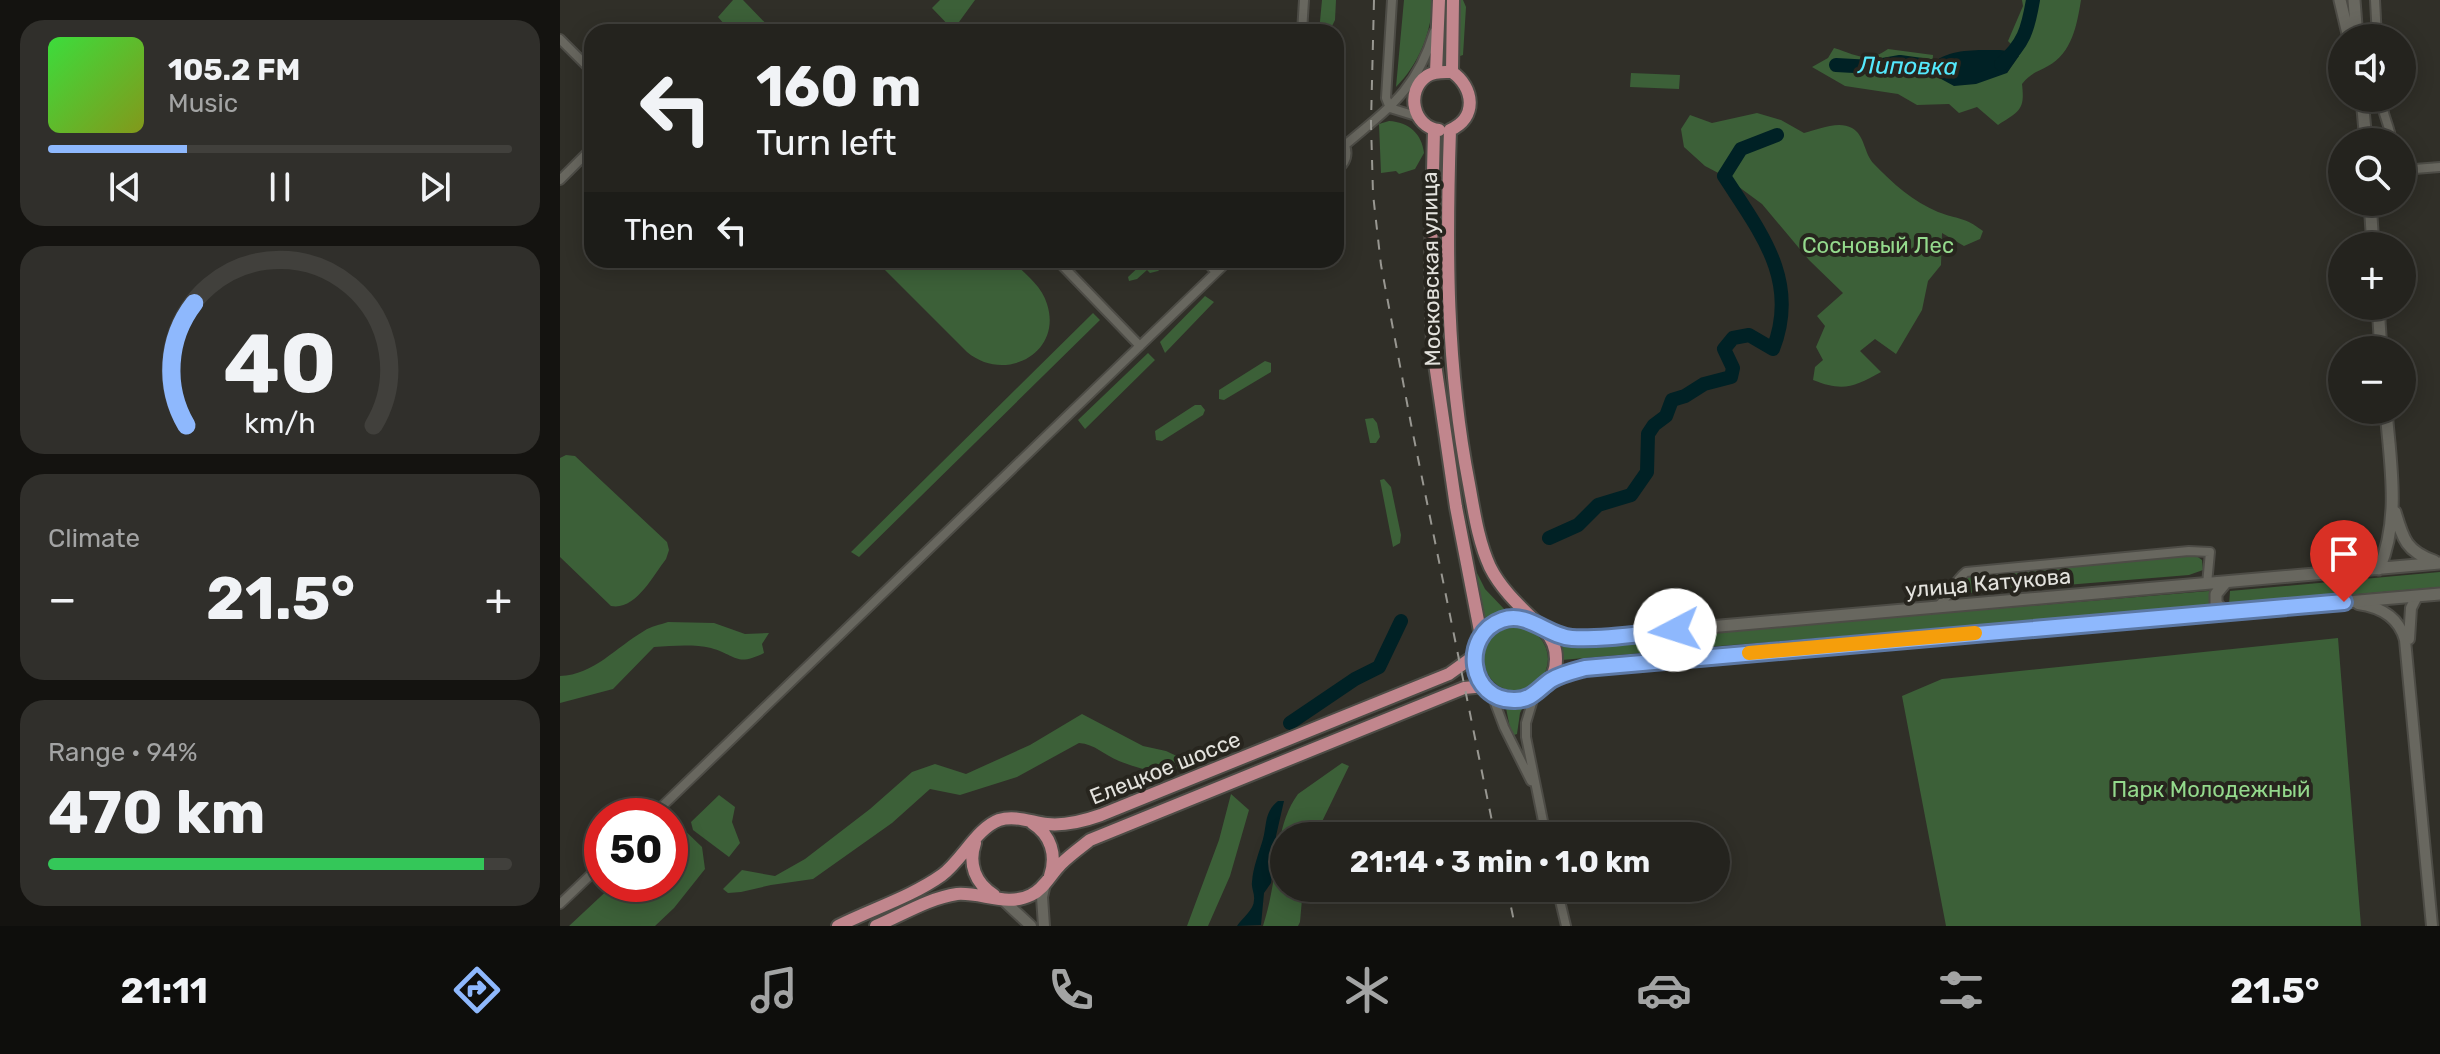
<!DOCTYPE html>
<meta charset="utf-8">
<style>
body{margin:0;font-family:Rubik,sans-serif;background:#302f2b;color:#f1f3f6;height:100vh;display:flex;flex-direction:column;font-size:30px;white-space:nowrap}
*{box-sizing:border-box;margin:0}
p{font-size:26px;color:#a3a4a4}
.icon{flex:none;width:44px;height:44px;fill:none;stroke:currentColor;stroke-width:2;stroke-linecap:round;stroke-linejoin:round}
.map{position:relative;flex:1;overflow:hidden}
.panel{display:flex;flex-direction:column;gap:20px;padding:20px;background:#141310;width:560px}
.panel>*{flex:none}
.guide{position:absolute;left:24px;top:24px;width:760px;height:244px;border-radius:24px;box-shadow:0 4px 20px #0003,0 0 0 2px #41403c;background:#24231e;color:#f1f3f6;overflow:hidden}
.fabs{position:absolute;left:1768px;top:24px;display:grid;gap:16px}
.fabs a{display:grid;place-items:center;width:88px;height:88px;border-radius:50%;background:#24231e;box-shadow:0 4px 20px #0003,0 0 0 2px #41403c;font-size:40px}
.speed{position:absolute;left:24px;top:798px;display:flex;gap:16px;font-size:40px;font-weight:700;text-align:center}
.speed>*{display:grid;place-content:center;width:104px;height:104px;border-radius:50%;background:#24231e;box-shadow:0 4px 20px #0003,0 0 0 2px #41403c;line-height:1}
.speed .limit{border:12px solid #d22;background:#fff;color:#111}
.pin{position:absolute;display:grid;place-items:center;width:68px;height:68px;color:#fff;margin:-82px -34px;border-radius:50% 50% 50% 0;rotate:-45deg;box-shadow:0 0 8px #0007}
.pin .icon{rotate:45deg}
.me{position:absolute;width:88px;margin:-44px;rotate:265deg;stroke-linejoin:round;filter:drop-shadow(0 0 6px #0008)}
.turn{display:flex;align-items:center;gap:28px;height:168px;padding:0 40px;font-size:36px}
.turn .icon{width:104px;height:104px;stroke-width:2.5}
.turn b{display:block;font-size:56px;line-height:68px}
.then{display:flex;align-items:center;height:76px;padding:0 40px;background:#0003;gap:16px;font-size:30px}
.big{font-size:60px;font-weight:700;line-height:1.1}
.panel .card{flex:1;display:flex;flex-direction:column;justify-content:center;gap:12px;min-width:0;padding:0 28px;border-radius:24px;background:#302f2b}
.panel .dial{align-items:center;gap:0}
.dial svg{height:208px;overflow:visible;fill:none;stroke:#41403c;stroke-width:7;stroke-linecap:round;text-anchor:middle}
.dial text{fill:#f1f3f6;stroke:none}
.song{display:flex;align-items:center;gap:24px}
.cover{width:96px;height:96px;border-radius:12px;background:linear-gradient(135deg,hsl(120 70% 55%),hsl(70 70% 35%))}
.played{height:8px;border-radius:4px;background:linear-gradient(90deg,#8eb8fd 30%,#41403c 30%)}
.keys{display:flex;justify-content:space-around;direction:ltr}
.heat{display:flex;justify-content:space-between;align-items:center;font-size:44px;direction:ltr}
.charge{height:12px;border-radius:6px;background:linear-gradient(90deg,#34c759 94%,#41403c 0)}
.trip{position:absolute;left:710px;top:822px;width:460px;height:80px;border-radius:40px;background:#24231e;box-shadow:0 4px 20px #0003,0 0 0 2px #41403c;font-weight:700;line-height:80px;text-align:center}
.menu{display:flex;height:128px;justify-content:space-around;align-items:center;background:#0e0e0c;color:#a3a4a4}
.menu .icon{width:56px;height:56px}
.menu .on{color:#8eb8fd}
.menu b{font-size:36px;color:#f1f3f6}
main{display:flex;flex:1;min-height:0}
.map>svg:first-child{display:block}
.green{fill:#3c6038}
.water{fill:#002125}
.lines{fill:none;stroke-linecap:round;stroke-linejoin:round}
.river{stroke:#002125;stroke-width:14}
.minor-casing{stroke:#4d4c46;stroke-width:12}
.tertiary-casing{stroke:#4d4c46;stroke-width:14}
.secondary-casing{stroke:#4d4c46;stroke-width:15}
.primary-casing{stroke:#4d4c46;stroke-width:16}
.minor{stroke:#68675f;stroke-width:8}
.tertiary{stroke:#68675f;stroke-width:10}
.secondary{stroke:#68675f;stroke-width:11}
.primary{stroke:#c1868d;stroke-width:12}
.rail{stroke:#989791;stroke-width:2;stroke-dasharray:10 10;stroke-linecap:butt}
.route-casing{stroke:#5c78a4;stroke-width:20}
.route{stroke:#8eb8fd;stroke-width:14}
.slow{stroke:#f59e0b;stroke-width:14}
.labels{text-anchor:middle;dominant-baseline:central;stroke-width:8;stroke-linejoin:round;paint-order:stroke}
.park-label{font-size:22px;fill:#94d98c;stroke:#27251e}
.street-label{font-size:22px;fill:#e3e2dd;stroke:#27251e}
.water-label{font-size:24px;font-style:italic;fill:#54e9fd;stroke:#27251e}
</style>
<main>
<section class="panel">
<div class="card">
<div class="song"><i class="cover"></i><div><b>105.2 FM</b><p>Music</p></div></div>
<div class="played"></div>
<div class="keys"><svg class="icon" aria-label="previous" viewBox="0 0 24 24"><path d="M18 5L8 12l10 7zM5 5v14"/></svg><svg class="icon" aria-label="pause" viewBox="0 0 24 24"><path d="M8 5v14M16 5v14"/></svg><svg class="icon" aria-label="next" viewBox="0 0 24 24"><path d="M6 5l10 7-10 7zM19 5v14"/></svg></div>
</div>
<div class="card dial"><svg viewBox="0 0 100 80">
<path d="M14 69A42 42 0 1 1 86 69"/>
<path d="M14 69A42 42 0 0 1 17 22" stroke="#8eb8fd"/>
<text x="50" y="56" font-size="32" font-weight="700">40</text>
<text x="50" y="72" font-size="11">km/h</text>
</svg></div>
<div class="card"><p>Climate</p>
<div class="heat"><a>−</a><b class="big">21.5°</b><a>+</a></div>
</div>
<div class="card"><p>Range · 94%</p><b class="big">470 km</b><div class="charge"></div></div>
</section>
<div class="map">
<svg width="1880" height="926" viewBox="0 0 1880 926">
<rect width="100%" height="100%" fill="#302f28"/>
<path class="green" d="M173,0H183L214,32H171L158,17Z
M380,0H415L399,22L408,32H395L372,8Z
M762,0H776L775,20L769,32H759Z
M844,0H873C871,33 859,64 836,87Z
M898,0H903L906,7L903,55L900,56L895,52Z
M1462,0H1521C1517,25 1512,53 1488,66C1477,72 1471,73 1462,84C1465,110 1460,111 1438,125L1417,107L1399,113L1389,104L1357,105L1338,94L1285,86L1252,67L1268,58L1274,48C1297,55 1307,64 1328,49L1373,55L1372,74L1447,73L1463,49L1457,50L1448,41L1463,6Z
M1071,73L1120,75L1119,89L1070,87Z
M1197,113L1221,120L1244,133C1257,130 1278,120 1292,128C1305,135 1304,154 1314,164C1332,183 1354,202 1378,212C1399,220 1403,216 1423,231L1420,239L1404,246L1382,233L1381,265L1368,281L1362,310L1336,354L1315,339L1300,351L1321,372C1294,387 1283,392 1253,380L1255,367L1263,360L1256,347L1265,326L1257,316L1283,293L1249,260L1202,204L1164,176L1145,166L1124,147L1121,129L1130,115L1152,123Z
M829,121C849,122 862,134 864,153L855,169L839,174L836,171L821,173L819,124Z
M315,260H451C464,273 482,286 487,304C503,353 445,384 407,352Z
M586,260H610L598,271L590,273L587,270L577,279L569,281L568,277Z
M645,296L654,302L605,353L600,342Z
M533,313L540,320L299,557L291,552Z
M588,353L595,360L525,429L518,420Z
M705,361L711,363V372L664,400L659,399V390Z
M635,405H641L645,410L643,415L602,441L596,440L595,431Z
M813,418L817,423L820,437L816,443H810L805,419Z
M6,455L15,456L107,542L109,550L106,559C93,576 75,611 51,606L0,557V458Z
M824,479L831,487L841,535L840,543L833,547L820,480Z
M1635,555L1642,560L1643,570L1629,575L1407,593L1400,584L1408,574Z
M911,561L925,589L947,612L924,621Z
M1880,572V587L1669,605L1670,591Z
M1649,591V607L1121,649L1120,635Z
M108,622L154,623L185,634L209,633L202,644L204,653C176,667 176,655 151,648C133,644 112,646 94,647L53,689L0,703V676C34,675 56,647 84,631C91,626 100,625 108,622Z
M924 659a32 32 0 1 1 64 0a32 32 0 1 1-64 0Z
M1114,636L1115,650L1002,660L1001,644L1004,642Z
M1778,638L1801,926H1386L1342,696L1382,679Z
M945,703H965L960,713L957,734L954,735L950,728Z
M522,714L583,746L606,751L621,758L620,768C600,775 579,769 559,761C544,755 535,744 519,743L457,777L400,795L370,789L332,823L253,879L211,885L181,892L168,893L163,889L182,870L215,876L245,859L310,809L352,772L375,764L406,774L470,745Z
M782,763L789,766L755,836H724V888H743L740,922L738,926H703C706,916 709,905 711,894C718,862 717,822 738,794Z
M671,794L689,810L670,876L648,926H627L659,840Z
M159,795L175,807L172,822L180,843L169,857L133,830L131,822Z
M118,824L142,847L145,869L114,908L95,926H9L54,884H110V831Z"/>
<path class="water" d="M1440,50L1455,52L1459,56L1447,73L1416,84L1394,86L1372,74V64C1388,48 1419,50 1440,50Z
M718,801H724L716,836L711,883L704,893L701,925L677,926C682,918 694,910 694,900C695,894 691,888 692,882C693,867 699,853 703,839C707,825 704,812 718,801Z"/>
<g class="lines">
<path class="river" d="M1441,64C1464,44 1468,29 1473,0
M1276,65L1312,67L1340,62L1390,69
M989,538L1018,525L1038,505L1071,495L1087,472L1088,434L1094,425L1106,416L1112,400L1125,396L1144,384L1171,377L1173,368L1164,349L1173,338L1189,335L1213,349C1240,280 1200,232 1164,176L1181,149L1217,135
M730,723L795,679L819,667L841,621"/>
<g class="minor-casing">
<path id="minor" d="M1815,0L1817,38
M742,32L744,0
M0,39L32,71
M1821,98C1822,114 1830,126 1832,142
M830,108L826,98L832,0
M830,108L856,116
M776,136C790,145 790,161 776,170
M785,145C829,108 857,89 874,32
M1842,170L1880,167
M0,180L32,148
M497,260L580,346
M645,260L656,272
M1378,606C1391,595 1393,582 1406,572L1629,551L1650,552L1647,584
M932,695L944,727L971,781
M974,696L966,723V737L986,836
M92,816L669,260
M997,888L1006,926
M0,904L42,864"/>
</g>
<g class="tertiary-casing">
<path id="tertiary" d="M1798,604C1820,607 1839,617 1845,640L1872,926
M1849,639L1851,608L1857,596
M442,899L471,926
M484,926L482,897L485,884"/>
</g>
<g class="secondary-casing">
<path id="secondary" d="M1780,0L1789,38
M1794,0L1797,38
M1802,98L1806,142
M1810,202L1813,246
M1818,306L1821,350
M1835,512C1843,539 1846,551 1874,561
M1819,569C1841,518 1830,463 1826,410
M1664,612L1656,603V594L1665,583
M981,627L1009,638L1046,636L1880,563
M989,681L1025,668L1880,594"/>
</g>
<g class="primary-casing">
<path id="primary" d="M876,72L879,0
M892,72L893,0
M874,130L871,256L873,350L896,507L921,636
M879,130C853,127 845,91 867,76C874,71 883,72 892,72
M890,130C886,249 886,366 909,484C914,511 918,541 930,567C942,591 962,608 981,627
M890,130C918,118 914,87 892,72
M914 659a41 41 0 1 1 82 0a41 41 0 1 1-82 0Z
M472,823C491,835 497,855 490,876
M415,843C408,864 415,883 434,895
M278,926C312,909 351,897 382,875C402,860 417,828 439,820C455,815 471,822 487,824C506,826 524,821 541,815L889,674L914,656
M316,926C342,915 369,898 397,894C421,892 448,907 471,895C484,889 491,874 501,864C510,855 520,848 530,840L904,688L925,686"/>
</g>
<use href="#minor" class="minor"/>
<use href="#tertiary" class="tertiary"/>
<use href="#secondary" class="secondary"/>
<use href="#primary" class="primary"/>
<path class="rail" d="M814,0L811,123L813,194L821,265L851,424L935,836
M947,888L955,926"/>
</g>
<g class="lines">
<g class="route-casing">
<path id="route" d="M1115,630C1082,633 1045,640 1012,638C987,636 968,611 942,620C900,635 908,701 955,700C972,700 978,689 991,680C1001,674 1014,671 1025,668L1784,602"/>
</g>
<use href="#route" class="route"/>
<path class="slow" d="M1189,653L1415,633"/>
</g>
<g class="labels">
<g class="park-label">
<text x="1318" y="245">Сосновый Лес</text>
<text x="1651" y="789">Парк Молодежный</text>
</g>
<g class="street-label">
<text transform="translate(871 269) rotate(-91)">Московская улица</text>
<text transform="translate(1428 583) rotate(-5)">улица Катукова</text>
<text transform="translate(605 768) rotate(-22)">Елецкое шоссе</text>
</g>
<g class="water-label">
<text transform="translate(1348 66) rotate(1)">Липовка</text>
</g>
</g>
</svg>
<div class="fabs">
<a><svg class="icon" aria-label="sound" viewBox="0 0 24 24"><path d="M4 9h4l5-4v14l-5-4H4zM17 9q2 3 0 6"/></svg></a>
<a><svg class="icon" aria-label="search" viewBox="0 0 24 24"><circle cx="10" cy="10" r="6"/><path d="M15 15l6 6"/></svg></a>
<a>+</a>
<a>−</a>
</div>
<div class="speed"><div class="limit">50</div></div>
<div class="pin" style="left:1784px;top:602px;background:#d93025"><svg class="icon" aria-label="arrive" viewBox="0 0 24 24"><path d="M6 21V4h12l-3 4 3 4H6"/></svg></div>
<svg class="me" style="left:1115px;top:630px" viewBox="-20 -20 40 40"><circle r="19" fill="#fff"/><path d="M0-13L10 11 0 6-10 11z" fill="#8eb8fd"/></svg>
<div class="trip">21:14 · 3 min · 1.0 km</div>
<div class="guide">
<div class="turn"><svg class="icon" aria-label="left" viewBox="0 0 24 24"><path d="M17 20v-9H6M10 6l-5 5 5 5"/></svg><div><b>160 m</b>Turn left</div></div>
<div class="then">Then<svg class="icon" aria-label="left" viewBox="0 0 24 24"><path d="M17 20v-9H6M10 6l-5 5 5 5"/></svg></div>
</div>
</div>
</main>
<nav class="menu">
<b>21:11</b>
<svg class="icon on" aria-label="directions" viewBox="0 0 24 24"><path d="M12 3l9 9-9 9-9-9zM9 14v-3h6M13 9l2 2-2 2"/></svg>
<svg class="icon" aria-label="music" viewBox="0 0 24 24"><path d="M9 18V5l10-2v13"/><circle cx="6" cy="18" r="3"/><circle cx="16" cy="16" r="3"/></svg>
<svg class="icon" aria-label="phone" viewBox="0 0 24 24"><path d="M5 4h4l2 5-3 2q2 4 5 5l2-3 5 2v4C11 20 4 13 5 4z"/></svg>
<svg class="icon" aria-label="climate" viewBox="0 0 24 24"><path d="M12 3v18M4 7l16 10M4 17L20 7"/></svg>
<svg class="icon" aria-label="car" viewBox="0 0 24 24"><path d="M5 17H2v-5l4-1 3-4h7l3 4 3 1v5h-3M9 17h6M6 11h13"/><circle cx="7" cy="17" r="2"/><circle cx="17" cy="17" r="2"/></svg>
<svg class="icon" aria-label="filters" viewBox="0 0 24 24"><path d="M4 7h16M4 17h16"/><circle cx="9" cy="7" r="2"/><circle cx="15" cy="17" r="2"/></svg>
<b>21.5°</b>
</nav>
